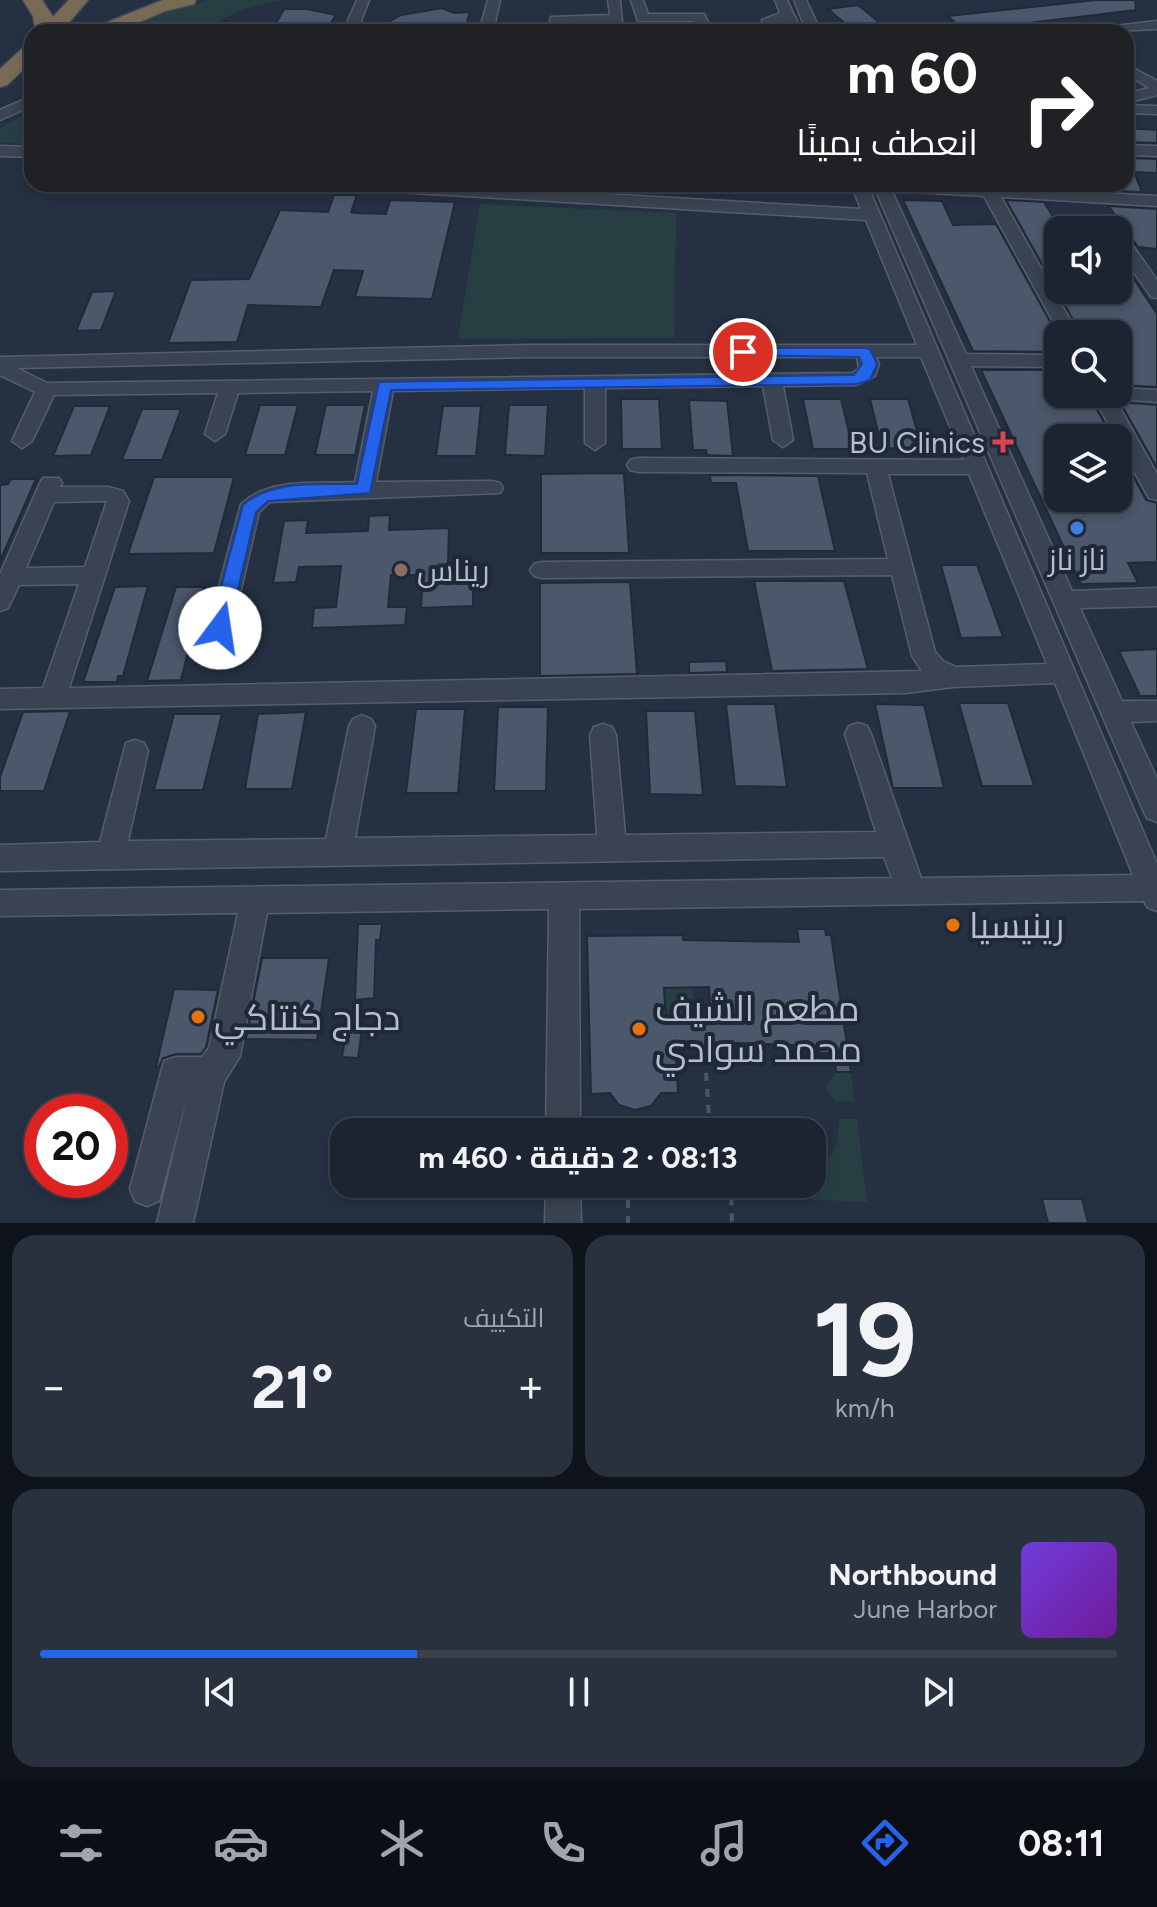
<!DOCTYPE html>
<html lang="ar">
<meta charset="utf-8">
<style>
body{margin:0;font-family:Figtree,Cairo,sans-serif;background:#29303e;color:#f1f3f6;direction:rtl;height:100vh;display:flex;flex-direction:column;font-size:30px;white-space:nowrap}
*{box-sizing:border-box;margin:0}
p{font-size:26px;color:#a0a4ac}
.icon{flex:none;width:44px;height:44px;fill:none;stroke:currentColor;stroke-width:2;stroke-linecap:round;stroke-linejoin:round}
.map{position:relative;height:1223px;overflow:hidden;direction:ltr}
.drawer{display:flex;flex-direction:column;gap:12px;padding:12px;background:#0f141c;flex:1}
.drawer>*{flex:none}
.banner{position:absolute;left:24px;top:24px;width:1110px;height:168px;border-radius:24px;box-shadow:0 4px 12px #0003,0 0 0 2px #3a414d;direction:rtl;background:#202124;color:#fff;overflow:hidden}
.controls{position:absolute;left:1044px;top:216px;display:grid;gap:16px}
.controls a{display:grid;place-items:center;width:88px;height:88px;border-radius:16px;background:#1c2432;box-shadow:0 4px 12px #0003,0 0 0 2px #3a414d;font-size:40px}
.speed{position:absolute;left:24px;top:1094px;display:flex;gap:16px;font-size:40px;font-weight:700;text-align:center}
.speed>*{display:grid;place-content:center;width:104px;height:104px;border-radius:50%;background:#1c2432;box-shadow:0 4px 12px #0003,0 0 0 2px #3a414d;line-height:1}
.speed .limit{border:12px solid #d22;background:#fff;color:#111}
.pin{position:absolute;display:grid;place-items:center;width:68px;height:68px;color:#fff;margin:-34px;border:4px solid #fff;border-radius:50%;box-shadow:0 2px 8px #0007}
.me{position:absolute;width:88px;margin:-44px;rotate:14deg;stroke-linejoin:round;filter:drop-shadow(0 0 6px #0008)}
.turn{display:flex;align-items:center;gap:28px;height:168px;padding:0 24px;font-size:36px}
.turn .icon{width:104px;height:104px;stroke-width:2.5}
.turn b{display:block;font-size:56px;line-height:68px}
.big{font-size:60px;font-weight:700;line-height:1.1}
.drawer .card{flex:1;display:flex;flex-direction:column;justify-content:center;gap:12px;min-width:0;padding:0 28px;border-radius:24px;background:#29303e}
.drawer .dial{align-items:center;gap:0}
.dial b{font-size:104px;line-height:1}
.song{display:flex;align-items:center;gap:24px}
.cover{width:96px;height:96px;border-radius:12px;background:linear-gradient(135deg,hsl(260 70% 55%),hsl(280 70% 35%))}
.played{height:8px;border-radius:4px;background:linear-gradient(90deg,#2563eb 35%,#3a414d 35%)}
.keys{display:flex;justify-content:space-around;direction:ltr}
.heat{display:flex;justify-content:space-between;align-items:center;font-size:44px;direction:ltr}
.drawer .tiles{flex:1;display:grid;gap:12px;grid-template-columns:1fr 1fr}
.card:last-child{grid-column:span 2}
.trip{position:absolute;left:330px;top:1118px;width:496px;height:80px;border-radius:24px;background:#1c2432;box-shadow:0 4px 12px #0003,0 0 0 2px #3a414d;font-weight:700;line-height:80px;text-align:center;direction:rtl}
.dock{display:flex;height:128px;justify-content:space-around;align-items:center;background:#0b0e14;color:#a0a4ac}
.dock .icon{width:56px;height:56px}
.dock .current{color:#2563eb}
.dock b{font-size:36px;color:#f1f3f6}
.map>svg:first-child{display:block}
.green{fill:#273f43}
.building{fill:#4b576b;stroke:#202a39;stroke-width:2;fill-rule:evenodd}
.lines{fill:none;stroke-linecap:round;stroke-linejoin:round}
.minor-casing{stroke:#545e6c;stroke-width:3}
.highway-casing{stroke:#414b59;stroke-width:3}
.path-far1{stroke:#455c5f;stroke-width:2;stroke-dasharray:4 4;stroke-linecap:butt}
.path{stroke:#455c5f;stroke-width:4;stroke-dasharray:8 8;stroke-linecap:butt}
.minor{fill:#394351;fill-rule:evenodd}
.highway{fill:#786b56;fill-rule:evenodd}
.route{fill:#2563eb;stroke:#184099;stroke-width:2}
.health-dot{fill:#e0444e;stroke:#1e2837;stroke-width:3}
.shop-dot{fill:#3f7fe0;stroke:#1e2837;stroke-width:3}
.education-dot{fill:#8d6e63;stroke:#1e2837;stroke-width:3}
.food-dot{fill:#e8710a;stroke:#1e2837;stroke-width:3}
.labels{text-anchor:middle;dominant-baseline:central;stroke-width:8;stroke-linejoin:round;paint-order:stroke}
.poi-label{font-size:30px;fill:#b6becc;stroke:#1e2837;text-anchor:end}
.near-poi-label{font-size:36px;fill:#b6becc;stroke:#1e2837;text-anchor:start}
</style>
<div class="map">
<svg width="1157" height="1223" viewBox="0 0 1157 1223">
<rect width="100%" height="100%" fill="#253042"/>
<path class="green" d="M209,0H282C256,6 226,11 207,32H119L153,16Z
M32,110V145L0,142V128Z
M480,204L676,213L674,338L458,339Z
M690,943L694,1011H683V1021L666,1022L664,988Z
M836,1072H851L855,1102L834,1101L825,1086Z
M839,1119H857L867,1202L751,1197L739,1184H812V1174C833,1161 839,1143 839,1119Z"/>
<path class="building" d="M1096,0H1135L1136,10L1011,25L1015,28L978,32H965L948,16Z
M858,5L886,28L855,32L828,9Z
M442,8L454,13L470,12L464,32H371L401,15Z
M284,9H307L336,15L325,32H271Z
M1126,128L1157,130V143L1126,142Z
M1126,158L1157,159V173L1134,172L1142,192L1094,190L1090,184H1126Z
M334,195H357L351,212L355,213L386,214L390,200L455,202L432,299L355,297L363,271L334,270L321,307L248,305L237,342L168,343L191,280L249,279L280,210L328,212Z
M903,200L942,201L953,225L996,224L1057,334H1054L1058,342V352L973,351Z
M1006,200L1044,202L1058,225V290H1118V255L1157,314V387L1118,385V334H1081Z
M1108,206L1157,209V249L1138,247L1126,231L1118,229L1126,228Z
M116,291L101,330L76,331L92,292Z
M981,370H1058V394H1088L1113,438H1058V498H1118V448L1146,500L1157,503V562L1128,563L1138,583L1081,584Z
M621,399H659L662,449H622Z
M803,399H841L853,449H813Z
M870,399H908L922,449L882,448Z
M689,400L727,401L733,456L707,455L706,450H693Z
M1120,402L1157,405V468Z
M260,405H298L285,455H245Z
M326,405H365L355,455H315Z
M509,405H548L545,456L505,455Z
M74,406H110L91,455L53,456Z
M443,406H481L476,456H436Z
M142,409H181L162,460H122Z
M624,473L629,553H541V474Z
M710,475L818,476L835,551H748L736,483H711Z
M154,477H234L214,553L128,554Z
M11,479H36L0,561V485L8,484Z
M390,515L389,530L449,528L448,564L462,563L461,574L473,573V606L421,608L423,575H391L388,607H407L405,625L312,628L314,608L336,607L341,566L299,567L296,582L273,583L284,521L308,520L306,533L368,531L369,516Z
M941,565H977L1003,637L961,638Z
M754,581H844L868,669L772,671Z
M630,582L637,674L540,676V583Z
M148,586L123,676H118L117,682H83L115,587Z
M176,587H204L181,680L147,681Z
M1157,649V696H1140L1119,651Z
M726,661L727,672L689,673V662Z
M959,703H1008L1034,786H982Z
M726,704H775L787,787L735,786Z
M875,704L924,705L944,788H893Z
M498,707H548L546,791H494Z
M416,709H465L458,793H406Z
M70,711L44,791H0V777L23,712Z
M646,711H695L703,795L650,794Z
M306,712L292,789H245L258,714Z
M174,714H222L203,790H154Z
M358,924H382L380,940H376L374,998L355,1000Z
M797,929H825L826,935H831L851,1072H836L834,1053H819L818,1046L675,1041L678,1093H661L651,1106L635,1110L619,1105L610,1093L591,1094L587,936L683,935V940L799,942ZM709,987L711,1021L666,1022L664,988Z
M262,958H329L317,1040L246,1039Z
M174,989L218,990L206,1047L201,1054H176L163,1058L159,1067H156Z
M348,1021L363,1022L358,1058L342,1057Z
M1042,1199H1082L1088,1223H1048Z"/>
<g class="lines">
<g class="minor-casing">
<path id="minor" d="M357,0H369L357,32H343Z
M488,0H500L493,32H479Z
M608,0H620L622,22L562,24V32H548L551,17L610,15Z
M631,0H643L648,14H704L713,32H699L694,21H638Z
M775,0H787L802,32H788L784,21L774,25L777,32H763L762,20L780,13Z
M794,0H806L821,32H807Z
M1157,21V29L1090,32L1097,28Z
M1126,64L1157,81V95L1126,103V94L1149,88L1126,74Z
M32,96V106L0,120V110Z
M1126,105L1157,106V114L1126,113Z
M1126,145L1157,146V156L1126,155Z
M0,146L32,147V157L0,156Z
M340,184H430L861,209L851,184H867L1157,864V911L1147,907L1144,901L579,909L580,1132H546L549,909L267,913L240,1056L224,1082L193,1223H157L189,1090L159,1201L147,1206L135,1201L130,1189L164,1061L176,1057H202L209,1048L238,913L0,916V890L892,878L884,857L0,871V845L100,842L126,743L135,740L144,743L148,751L128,841L326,839L349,726L353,719L362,715L371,719L375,726L355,838L597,835L590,735L594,727L603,724L612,727L616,735L625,835L876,832L845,734L849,726L858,723L867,726L871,734L921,878L1133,875L1055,683L953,687L906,693L0,709V689L43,688L79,584L19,585L8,608L0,611V574L40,483L43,478H59L62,483L60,487H108L123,491L129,501L69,688L922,671L912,656L892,575L542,578L534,576L530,570L534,564L542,562L888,559L867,473L638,472L630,470L627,465L630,460L638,458L964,460L921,357H876L879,364L875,376L856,385L783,386L793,440L783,447L773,440L763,386L605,388V443L595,450L585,443V388L393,391L376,482L492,481L500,483L503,488L500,493L270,502L259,512L232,628L229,634L220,637L211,634L208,628L241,504C270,477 317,484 355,482L373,391L238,393L225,434L215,441L205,434L218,393L54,395L32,441L22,448L12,441L35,392L0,375V357L529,345H917L866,220L348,189ZM529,357H857L859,369L852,373L47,383L17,368ZM888,474H969L1047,664L956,667L943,661L935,652ZM107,501L85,567L26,568L54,502Z
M873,184H934L1157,196V206L1001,197L1078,334H1060L984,196L892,191L966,354L1058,355V367L971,366L1072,591L1157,588V606L1080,608L1122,701H1157V721L1131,722L1157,779V822L1147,818L1143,810Z
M1118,232L1124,233L1157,280V298L1151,297L1118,249Z
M1118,388L1157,390V402L1115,399L1157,474V500L1149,498L1146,493L1092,394H1118Z
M546,1184H580L581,1223H545Z"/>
</g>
<g class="highway-casing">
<path id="highway" d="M23,0H42L53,17L69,0H88L61,32H36L33,16Z
M163,0H196L194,4L165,11L117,32H90L93,28Z
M32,44V61L7,85L0,87V69L25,46Z"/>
</g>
<path class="path-far1" d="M782,190L846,191"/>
<path class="path" d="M704,1041L710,1132
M627,1116V1132
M628,1184V1223
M724,1184L731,1192L732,1223"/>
<use href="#minor" class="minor"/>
<use href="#highway" class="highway"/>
</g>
<path class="route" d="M743,348H865L870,349L877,364L870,380L856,384L391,390L370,493L268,501L256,512L229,628L220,635L210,628L243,505C273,479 319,485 357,484L379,382L854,375L862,364L859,357L738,355L736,352Z"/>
<path class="health-dot" d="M999 430h8v8h8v8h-8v8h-8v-8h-8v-8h8z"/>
<circle class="shop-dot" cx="1077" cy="528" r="8"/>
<circle class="education-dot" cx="401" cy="570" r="8"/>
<g class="food-dot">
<circle cx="953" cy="925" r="8"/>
<circle cx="198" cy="1017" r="8"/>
<circle cx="639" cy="1029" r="8"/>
</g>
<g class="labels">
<g class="poi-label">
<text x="985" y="442">BU Clinics</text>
<text x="1077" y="559" text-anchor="middle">ناز ناز</text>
<text x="417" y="570" text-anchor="start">ريناس</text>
</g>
<g class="near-poi-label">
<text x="969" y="925">رينيسيا</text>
<text x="655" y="1008">مطعم الشيف<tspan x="655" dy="41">محمد سوادي</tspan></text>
<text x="214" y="1017">دجاج كنتاكي</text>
</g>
</g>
</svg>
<div class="controls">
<a><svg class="icon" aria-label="sound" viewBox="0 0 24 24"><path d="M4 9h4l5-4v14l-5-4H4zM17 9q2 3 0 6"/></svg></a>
<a><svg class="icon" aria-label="search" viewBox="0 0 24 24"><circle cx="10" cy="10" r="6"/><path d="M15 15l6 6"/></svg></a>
<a><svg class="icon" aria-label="layers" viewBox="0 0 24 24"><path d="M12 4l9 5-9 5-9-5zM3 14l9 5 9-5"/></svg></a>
</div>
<div class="speed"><div class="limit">20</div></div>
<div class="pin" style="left:743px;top:352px;background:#d93025"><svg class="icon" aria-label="arrive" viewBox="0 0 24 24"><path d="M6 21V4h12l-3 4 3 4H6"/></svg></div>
<svg class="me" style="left:220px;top:628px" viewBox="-20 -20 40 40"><circle r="19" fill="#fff"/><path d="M0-13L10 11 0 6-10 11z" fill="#2563eb"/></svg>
<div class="trip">08:13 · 2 دقيقة · 460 m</div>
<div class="banner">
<div class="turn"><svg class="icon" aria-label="right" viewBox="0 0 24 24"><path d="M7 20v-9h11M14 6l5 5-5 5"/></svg><div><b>60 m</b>انعطف يمينًا</div></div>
</div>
</div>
<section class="drawer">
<div class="tiles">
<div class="card dial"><b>19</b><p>km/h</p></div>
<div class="card"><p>التكييف</p>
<div class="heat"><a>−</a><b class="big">21°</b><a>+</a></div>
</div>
<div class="card">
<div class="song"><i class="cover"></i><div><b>Northbound</b><p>June Harbor</p></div></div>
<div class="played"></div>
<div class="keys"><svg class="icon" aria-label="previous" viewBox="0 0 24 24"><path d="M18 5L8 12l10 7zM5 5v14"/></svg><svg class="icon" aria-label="pause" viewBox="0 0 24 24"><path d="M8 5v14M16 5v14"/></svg><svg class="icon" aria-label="next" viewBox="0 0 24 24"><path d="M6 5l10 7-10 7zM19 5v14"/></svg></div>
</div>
</div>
</section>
<nav class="dock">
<b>08:11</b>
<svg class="icon current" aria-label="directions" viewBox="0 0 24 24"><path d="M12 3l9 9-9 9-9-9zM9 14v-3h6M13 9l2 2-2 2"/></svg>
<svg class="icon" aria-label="music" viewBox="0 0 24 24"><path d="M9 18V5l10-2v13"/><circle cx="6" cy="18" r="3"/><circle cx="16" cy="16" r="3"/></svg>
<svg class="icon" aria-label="phone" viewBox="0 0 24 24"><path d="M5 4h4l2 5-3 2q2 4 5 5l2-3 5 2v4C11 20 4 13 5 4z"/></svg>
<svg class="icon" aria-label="climate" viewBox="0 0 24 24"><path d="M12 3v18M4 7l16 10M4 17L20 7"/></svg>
<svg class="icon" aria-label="car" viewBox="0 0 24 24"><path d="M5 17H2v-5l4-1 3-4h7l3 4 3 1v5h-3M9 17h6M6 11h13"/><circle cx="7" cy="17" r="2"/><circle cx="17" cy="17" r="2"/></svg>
<svg class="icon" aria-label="filters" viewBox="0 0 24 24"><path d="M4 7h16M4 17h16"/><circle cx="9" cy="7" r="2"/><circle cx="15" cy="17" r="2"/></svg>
</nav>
